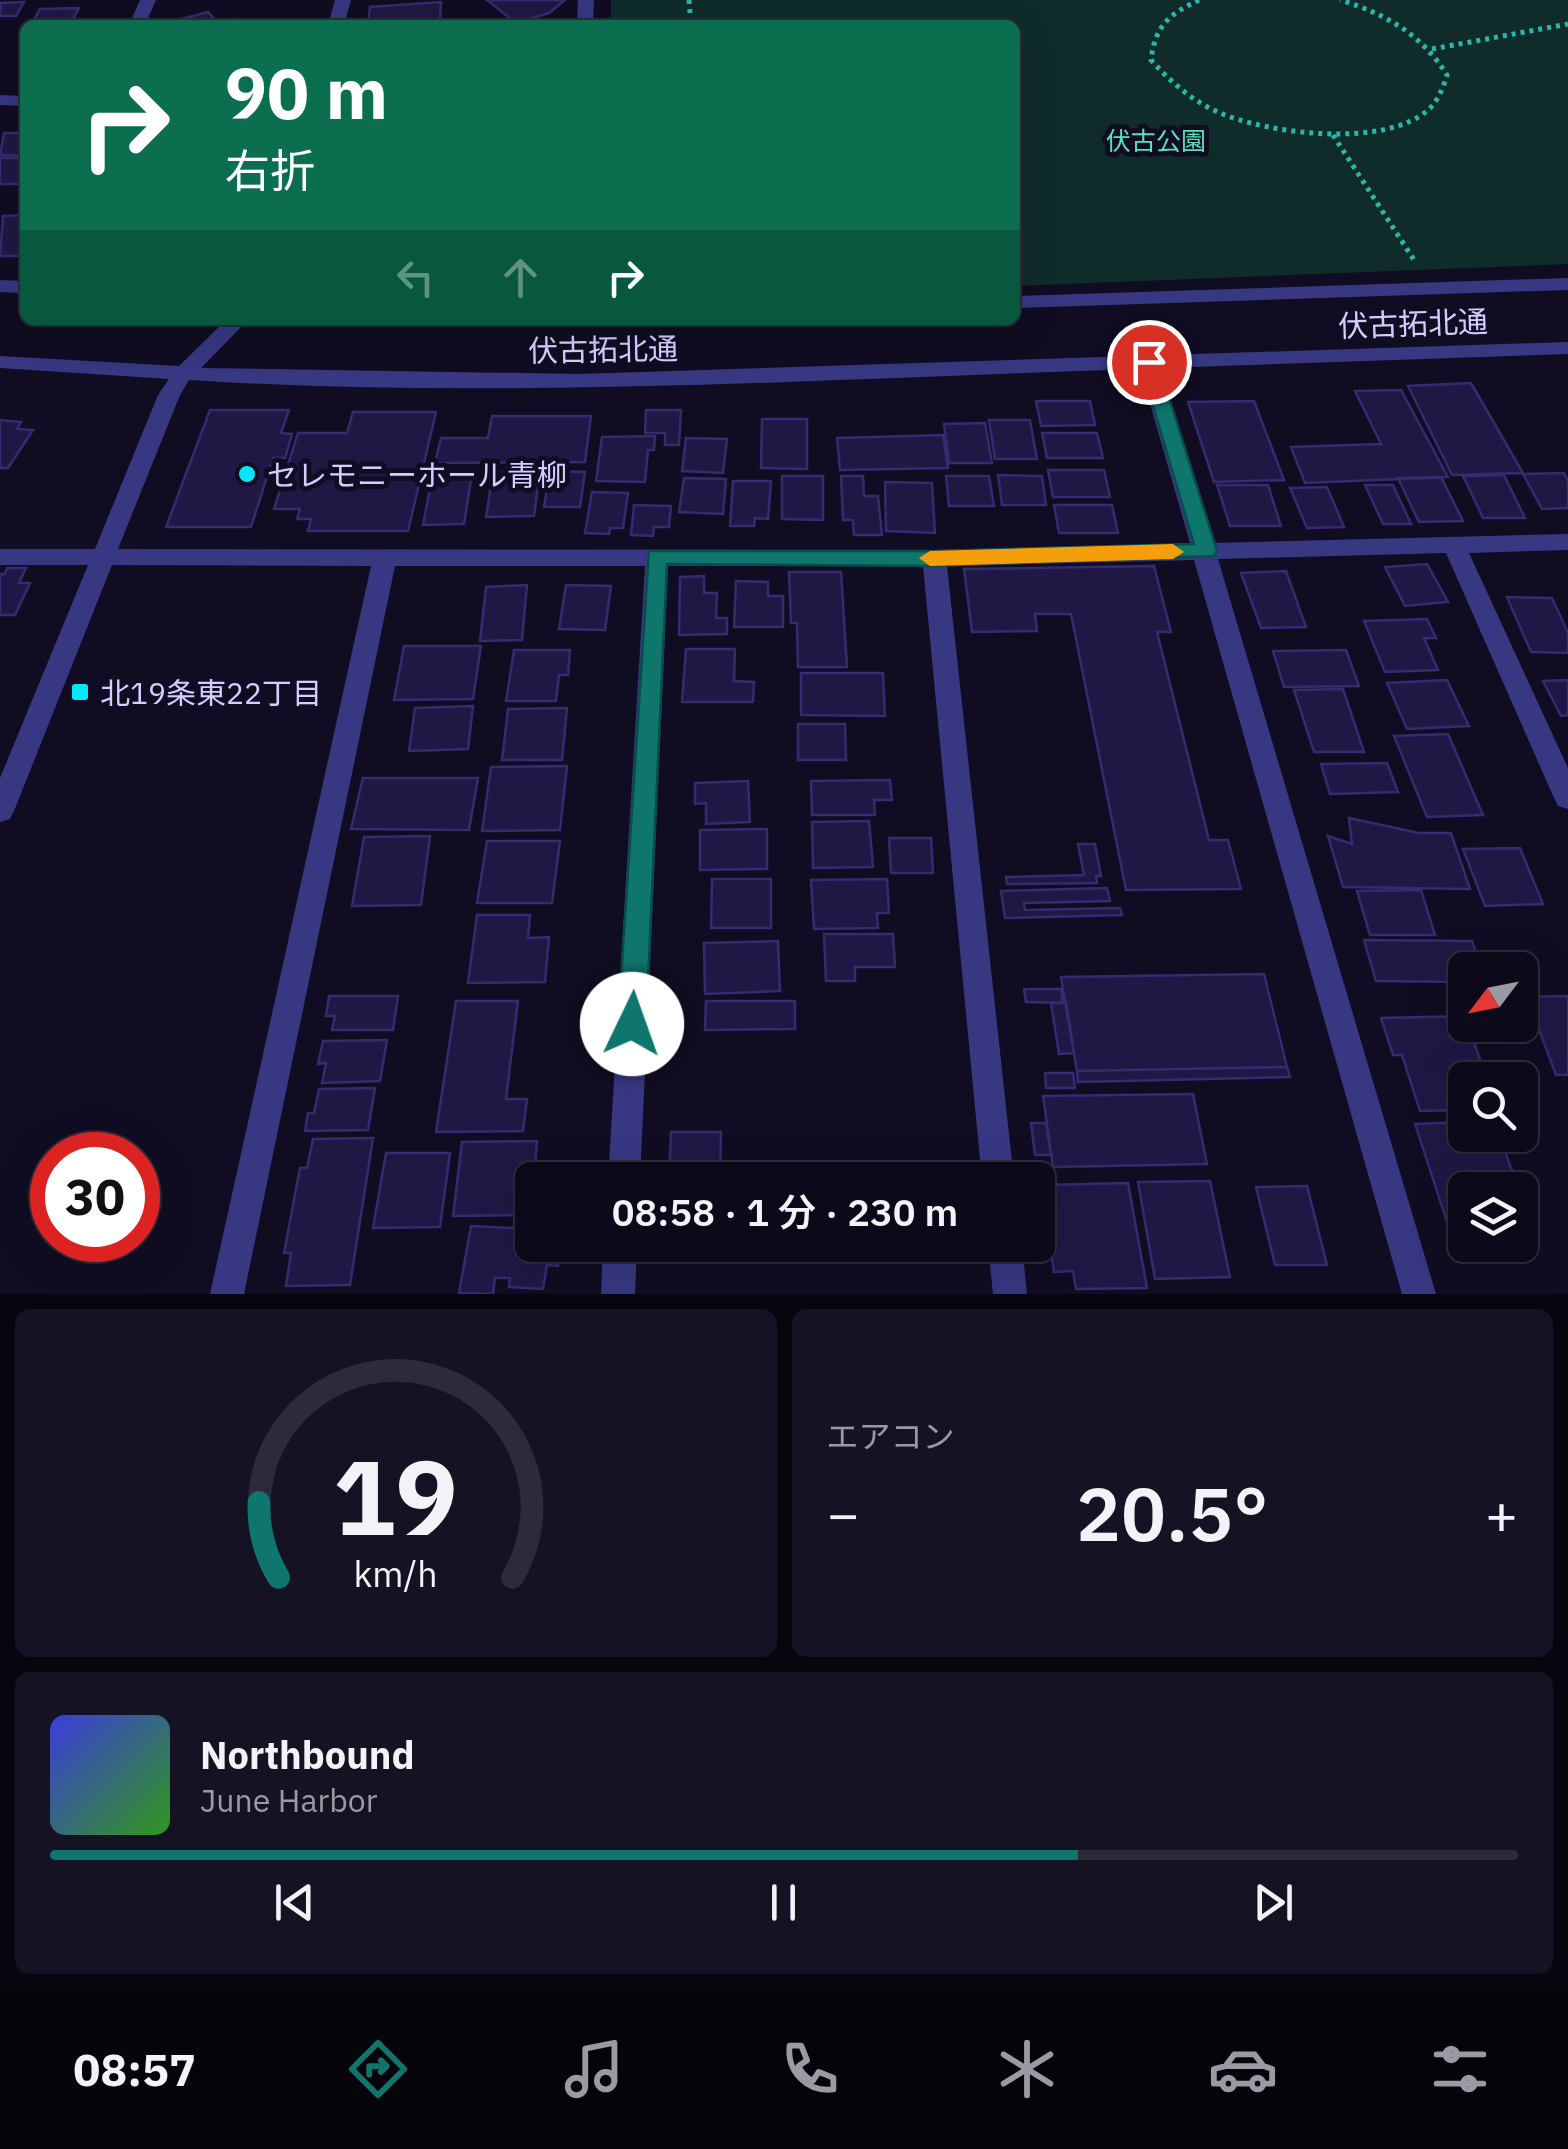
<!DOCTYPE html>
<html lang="ja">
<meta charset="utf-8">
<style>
body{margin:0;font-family:"IBM Plex Sans","Noto Sans JP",sans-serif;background:#151323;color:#f1f3f6;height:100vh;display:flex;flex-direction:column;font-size:38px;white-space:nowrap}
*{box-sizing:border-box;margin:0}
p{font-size:32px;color:#9a9aa2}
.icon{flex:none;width:55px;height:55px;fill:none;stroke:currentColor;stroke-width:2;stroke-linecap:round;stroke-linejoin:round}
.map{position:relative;height:1294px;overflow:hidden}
.drawer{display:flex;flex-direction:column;gap:15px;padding:15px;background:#07060e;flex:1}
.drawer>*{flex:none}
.guide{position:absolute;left:20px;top:20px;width:1000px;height:305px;border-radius:15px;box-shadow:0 10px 40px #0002,0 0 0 2px #2c2b39;background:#0b6e4f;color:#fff;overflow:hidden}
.needle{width:65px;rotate:238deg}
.fabs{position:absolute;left:1448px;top:952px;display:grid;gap:20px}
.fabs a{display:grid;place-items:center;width:90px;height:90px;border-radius:15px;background:#0c0a1a;box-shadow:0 10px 40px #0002,0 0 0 2px #2c2b39;font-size:50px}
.speed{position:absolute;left:30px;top:1132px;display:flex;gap:20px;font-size:50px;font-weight:700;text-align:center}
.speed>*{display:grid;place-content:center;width:130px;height:130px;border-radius:50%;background:#0c0a1a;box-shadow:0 10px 40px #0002,0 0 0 2px #2c2b39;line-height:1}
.speed .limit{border:15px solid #d22;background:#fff;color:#111}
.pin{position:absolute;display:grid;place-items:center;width:85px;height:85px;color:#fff;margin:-42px;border:5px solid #fff;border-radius:50%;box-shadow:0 2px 10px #0007}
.me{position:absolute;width:110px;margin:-55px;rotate:3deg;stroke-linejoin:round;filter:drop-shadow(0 0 8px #0008)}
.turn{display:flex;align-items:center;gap:35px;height:210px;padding:0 40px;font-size:45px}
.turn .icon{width:130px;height:130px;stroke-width:2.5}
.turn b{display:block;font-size:70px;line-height:85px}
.lanes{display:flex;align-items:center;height:95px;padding:0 40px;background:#0003;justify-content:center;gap:50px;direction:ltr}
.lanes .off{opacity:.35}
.big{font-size:75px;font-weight:600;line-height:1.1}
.drawer .card{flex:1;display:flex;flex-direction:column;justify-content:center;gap:15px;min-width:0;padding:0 35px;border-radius:15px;background:#151323}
.drawer .dial{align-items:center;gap:0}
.dial svg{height:260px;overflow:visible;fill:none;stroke:#2c2b39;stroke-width:7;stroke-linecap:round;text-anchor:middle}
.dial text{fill:#f1f3f6;stroke:none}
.song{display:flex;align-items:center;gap:30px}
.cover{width:120px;height:120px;border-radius:15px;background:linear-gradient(135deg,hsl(240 70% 55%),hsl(110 70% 35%))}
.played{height:10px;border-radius:5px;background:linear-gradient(90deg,#0f766e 70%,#2c2b39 70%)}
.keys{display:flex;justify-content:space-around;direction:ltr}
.heat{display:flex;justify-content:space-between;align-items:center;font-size:55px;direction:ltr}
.drawer .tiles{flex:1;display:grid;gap:15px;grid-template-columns:1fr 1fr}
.card:last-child{grid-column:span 2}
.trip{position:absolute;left:515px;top:1162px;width:540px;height:100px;border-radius:15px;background:#0c0a1a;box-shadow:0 10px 40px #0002,0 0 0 2px #2c2b39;font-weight:600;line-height:100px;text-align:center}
.dock{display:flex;height:160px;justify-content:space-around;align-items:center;background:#05040a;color:#9a9aa2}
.dock .icon{width:70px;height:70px}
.dock .current{color:#0f766e}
.dock b{font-size:45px;color:#f1f3f6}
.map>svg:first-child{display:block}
.green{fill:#102c2a}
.building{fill:#201844;stroke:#362a70;stroke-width:2.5}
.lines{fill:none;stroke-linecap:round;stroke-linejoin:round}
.path{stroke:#2bb6aa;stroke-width:5;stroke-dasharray:4 5;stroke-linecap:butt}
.minor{fill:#373782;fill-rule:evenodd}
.route{fill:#0f766e;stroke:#0a4d48;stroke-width:2.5}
.slow{fill:#f59e0b}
.poi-dot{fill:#00e7f9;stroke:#100d22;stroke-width:4}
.labels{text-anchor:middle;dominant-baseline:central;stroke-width:10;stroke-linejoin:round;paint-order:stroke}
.far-park-label{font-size:25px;fill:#57e2bb;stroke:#100d22}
.street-label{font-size:30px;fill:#d2ceff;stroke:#100d22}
.poi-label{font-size:30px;fill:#d2ceff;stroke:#100d22;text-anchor:start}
</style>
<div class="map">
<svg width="1568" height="1294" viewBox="0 0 1568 1294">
<rect width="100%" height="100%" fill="#100d22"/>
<path class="green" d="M611,0H1568V264L1015,286V25H611Z"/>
<path class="building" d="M487,0H565L549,13L516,23Z
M24,2L16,16H0V3Z
M441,2L440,20L368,24L370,7Z
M79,8L70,25H31L40,9Z
M208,12L218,23L233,19L238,25H188L182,19Z
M4,133H25V156L0,155Z
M0,158H25V176L20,184H0Z
M25,215V256H0L3,216Z
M1471,383L1523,473L1452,475L1408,386Z
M1401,390L1448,477L1305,483L1291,447L1381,444L1355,391Z
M1036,401H1090L1095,425L1041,426Z
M1254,401L1284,480L1214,482L1188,402Z
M210,410H289L281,433L292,434L285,458H273L251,527H166Z
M646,410H681L679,445H665V433H645Z
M353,412H436L408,531H308L311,519H297L300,509H274L298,433H347Z
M492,416H591L585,462L435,463L441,438H488Z
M762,419H807V469L761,468Z
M0,420L21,422L17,429L33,430L8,468H0Z
M989,420H1030L1037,459H995Z
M985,423L992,463H949L944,424Z
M1042,433H1097L1103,458H1047Z
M943,435L948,468L840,470L837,438Z
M655,436L654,450H648L645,482L596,481L602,437Z
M686,438L727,439L723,473L682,471Z
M1048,470H1104L1110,497H1053Z
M540,471L534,516L486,517L493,472Z
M550,471L585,472L580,507H544Z
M433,473H472L464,524L423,525Z
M1564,473L1568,481V508L1542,509L1523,474Z
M998,475L1042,476L1046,505H1002Z
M1504,475L1525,518H1483L1463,476Z
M782,476H823V520L782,519Z
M841,476H863L864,496H878L882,535H854L853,520H843Z
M946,476H989L994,506H949Z
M1441,477L1463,521L1419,522L1398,478Z
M684,478L726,479L723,514L679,512Z
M733,481H771L768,519L755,518L754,526H730Z
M885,482L932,483L935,533L886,531Z
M1217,485H1268L1281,526H1230Z
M1365,485H1393L1411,524H1383Z
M1327,487L1344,527L1307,528L1290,488Z
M592,492L628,493L623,528H610L609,534L585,533Z
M634,505L671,506L669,527H654L653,536L631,535Z
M1054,505H1112L1118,533H1059Z
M1427,564L1448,602L1405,606L1385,567Z
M1154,566L1171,632H1157L1209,840H1228L1241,889L1126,890L1071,614H1035L1037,631L972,632L964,569Z
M7,568H26L19,583H30L15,615H0V574H5Z
M1286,571L1306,627L1261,628L1241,573Z
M789,572H841L847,667H798L797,623H791Z
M704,576V593H717L716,618H727V634L679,635L680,577Z
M736,581L768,582V596H783V627H734Z
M527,585L522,640L480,641L486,587Z
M566,585L611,586L605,630L559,629Z
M1507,597L1552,598L1568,633V653L1531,652Z
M1427,619L1436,638H1424L1438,670L1385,672L1364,621Z
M404,646H481L473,699L394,700Z
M686,649H735L734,681L754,682L753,702H682Z
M514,650H570L568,675H559L556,701H506Z
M1346,650L1359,686L1284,687L1273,651Z
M801,673H883L885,716L801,715Z
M1447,680L1469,726L1407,729L1387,683Z
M1568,680V715L1561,716L1543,681Z
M1343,689L1364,752H1314L1294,690Z
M473,706L468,749L409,751L415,708Z
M567,708L562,760H502L508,709Z
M798,724H845L846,760H798Z
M1448,734L1483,815L1427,817L1394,736Z
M1387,763L1398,792L1330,794L1321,764Z
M567,766L560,830L482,831L491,767Z
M363,778H478L469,830L351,829Z
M890,780L892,800H874L875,815H812L811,781Z
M748,781L750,822L706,824V803L695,804V783Z
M1349,818L1419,833H1451L1470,889L1343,887L1328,836L1352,844Z
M869,821L873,867L813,868L812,822Z
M767,829V869L700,870V830Z
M430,836L421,905L352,906L364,837Z
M889,838H931L933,873H891Z
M487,841H560L552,903H477Z
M1078,844H1095L1101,876H1096L1097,883L1007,884L1006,877L1084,875Z
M1520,848L1543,904L1485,906L1463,849Z
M712,879H771V928H711Z
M887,879L889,913H877L878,928L814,929L811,880Z
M1107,888L1110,901L1024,903L1025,910L1120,908L1122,915L1005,918L1001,891Z
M1421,890L1435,935H1370L1357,891Z
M477,915H530L528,938L549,937L545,982L468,983Z
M824,934H893L895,967H855V981H826Z
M1364,940L1472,941L1482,970H1465V982L1376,981Z
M778,941L780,991L705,994L704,943Z
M1264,974L1287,1067L1077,1071L1061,977Z
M1024,989H1061L1063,1003L1026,1002Z
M329,996H398L393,1030H332L335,1016H326Z
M1568,996V1075H1556L1527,997Z
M456,1001H518L506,1099H527L523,1131L436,1132Z
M706,1001H795V1029L705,1030Z
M1066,1002L1074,1053L1059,1054L1051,1003Z
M1465,1016L1487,1080H1465V1110L1420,1111L1402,1055H1393L1381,1018Z
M387,1040L380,1081L322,1083L326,1063L318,1064L323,1041Z
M1287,1067L1290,1077L1078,1082L1077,1071Z
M1045,1073H1073L1075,1088H1046Z
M375,1088L368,1130L305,1131L308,1113H314L319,1089Z
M1193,1094L1207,1164L1053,1167L1043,1096Z
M1465,1122V1135H1499L1519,1190H1465V1227L1449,1228L1415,1124Z
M1031,1123H1046L1051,1155H1035Z
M671,1132H721L720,1180H669Z
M373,1138L350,1285L286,1286L291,1253H284L300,1168H307L313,1139Z
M537,1141L531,1215L453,1216L462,1142Z
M386,1153H450L440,1227L373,1228Z
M1210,1181L1230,1277L1155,1279L1138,1182Z
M1128,1183L1147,1288L1076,1289L1073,1271L1054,1272L1042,1185Z
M1307,1186L1327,1265H1275L1256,1187Z
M471,1226L532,1229V1245H561L558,1266L547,1265L543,1289L509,1287L510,1278H495L493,1294L459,1293Z"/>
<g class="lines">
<path class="path" d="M689,0L691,25
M1199,0C1169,14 1155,26 1151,60C1170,81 1192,101 1218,112C1267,134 1386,149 1429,109C1439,100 1443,87 1447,75C1421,34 1386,14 1340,0
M1432,49L1568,24
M1333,135L1416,263"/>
<path class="minor" d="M140,0H156L145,25H129Z
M335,0H351L344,25H328Z
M578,0H594L593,25H577Z
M0,95L25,96V106L0,105Z
M1568,278V290L1015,308V296Z
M0,280L25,281V293L0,292Z
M226,320H248L201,368L579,374L1568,342V354L1161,368L1213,543L1568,534V550L1469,553L1568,768V809L1558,806L1554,798L1446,553L1218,559L1436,1294H1402L1194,560L947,566L1014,1180H982L923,566H668L640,1180H608L645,566H395L244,1294H210L371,566L112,565L14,811L10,819L0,822V778L88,565H0V549H95L158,395L169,379L0,368V356L179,366ZM1140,369L1190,543L934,550L118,549L180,395L189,380C506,400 824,379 1140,369Z
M603,1245H637L635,1294H601Z
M988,1245H1022L1027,1294H993Z"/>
</g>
<path class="route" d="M1149,356L1158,362L1217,551L1214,556L934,566L667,564L646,1024L642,1033L632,1037L622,1033L618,1024L649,551H934L1194,544L1140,362Z"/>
<path class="slow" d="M1173,544L1184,552L1173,559L930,566L919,558L930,551Z"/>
<g class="poi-dot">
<circle cx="247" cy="474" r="10"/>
<rect x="70" y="682" width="20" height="20" rx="5"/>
</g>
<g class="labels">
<g class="far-park-label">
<text x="1156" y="140">伏古公園</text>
</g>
<g class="street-label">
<text transform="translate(1413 323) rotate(-2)">伏古拓北通</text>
<text transform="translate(603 349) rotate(-1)">伏古拓北通</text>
</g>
<g class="poi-label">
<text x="267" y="474">セレモニーホール青柳</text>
<text x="100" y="692">北19条東22丁目</text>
</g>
</g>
</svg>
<div class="fabs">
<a><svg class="needle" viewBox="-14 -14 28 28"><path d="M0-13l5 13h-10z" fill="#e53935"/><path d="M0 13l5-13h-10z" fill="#9a9aa2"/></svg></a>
<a><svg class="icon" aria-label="search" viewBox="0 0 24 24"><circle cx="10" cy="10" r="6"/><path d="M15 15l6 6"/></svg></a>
<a><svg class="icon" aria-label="layers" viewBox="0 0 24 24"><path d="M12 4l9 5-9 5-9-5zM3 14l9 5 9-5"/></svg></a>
</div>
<div class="speed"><div class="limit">30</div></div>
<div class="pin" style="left:1149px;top:362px;background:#d93025"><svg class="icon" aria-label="arrive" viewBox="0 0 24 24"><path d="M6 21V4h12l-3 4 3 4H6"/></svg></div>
<svg class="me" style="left:632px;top:1024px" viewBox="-20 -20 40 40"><circle r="19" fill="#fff"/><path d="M0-13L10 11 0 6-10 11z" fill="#0f766e"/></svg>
<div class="trip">08:58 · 1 分 · 230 m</div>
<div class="guide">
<div class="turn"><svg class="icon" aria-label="right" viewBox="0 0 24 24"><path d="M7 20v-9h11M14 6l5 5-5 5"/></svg><div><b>90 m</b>右折</div></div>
<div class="lanes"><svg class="icon off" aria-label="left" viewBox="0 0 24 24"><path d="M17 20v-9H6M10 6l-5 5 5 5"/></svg><svg class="icon off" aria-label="ahead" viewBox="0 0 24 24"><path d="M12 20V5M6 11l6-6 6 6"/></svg><svg class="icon" aria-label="right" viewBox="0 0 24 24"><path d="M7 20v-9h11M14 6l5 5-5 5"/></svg></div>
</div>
</div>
<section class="drawer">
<div class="tiles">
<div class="card dial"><svg viewBox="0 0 100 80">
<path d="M14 69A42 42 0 1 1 86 69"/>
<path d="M14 69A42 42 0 0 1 8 46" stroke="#0f766e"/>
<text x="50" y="56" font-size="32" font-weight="700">19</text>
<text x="50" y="72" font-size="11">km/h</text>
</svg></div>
<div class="card"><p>エアコン</p>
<div class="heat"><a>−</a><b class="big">20.5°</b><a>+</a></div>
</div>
<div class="card">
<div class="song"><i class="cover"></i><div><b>Northbound</b><p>June Harbor</p></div></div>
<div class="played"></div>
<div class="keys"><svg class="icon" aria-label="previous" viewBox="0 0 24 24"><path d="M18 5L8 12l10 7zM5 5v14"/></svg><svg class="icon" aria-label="pause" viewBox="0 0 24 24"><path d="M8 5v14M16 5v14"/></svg><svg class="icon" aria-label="next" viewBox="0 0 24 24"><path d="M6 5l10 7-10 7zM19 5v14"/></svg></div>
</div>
</div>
</section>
<nav class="dock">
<b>08:57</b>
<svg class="icon current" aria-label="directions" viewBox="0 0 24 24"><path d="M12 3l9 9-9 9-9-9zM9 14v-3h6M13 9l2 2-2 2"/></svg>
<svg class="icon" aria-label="music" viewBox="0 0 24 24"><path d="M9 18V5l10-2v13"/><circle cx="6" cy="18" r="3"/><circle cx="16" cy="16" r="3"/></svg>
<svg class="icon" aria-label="phone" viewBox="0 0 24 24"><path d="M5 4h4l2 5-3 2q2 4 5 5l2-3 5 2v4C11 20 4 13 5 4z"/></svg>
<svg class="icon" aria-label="climate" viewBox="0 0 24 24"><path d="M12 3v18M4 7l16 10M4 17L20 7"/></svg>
<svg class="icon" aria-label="car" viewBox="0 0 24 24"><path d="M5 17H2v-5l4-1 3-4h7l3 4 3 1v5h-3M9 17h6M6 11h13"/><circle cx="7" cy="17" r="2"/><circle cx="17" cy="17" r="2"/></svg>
<svg class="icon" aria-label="filters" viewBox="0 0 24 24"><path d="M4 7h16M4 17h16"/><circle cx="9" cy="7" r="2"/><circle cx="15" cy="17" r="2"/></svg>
</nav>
